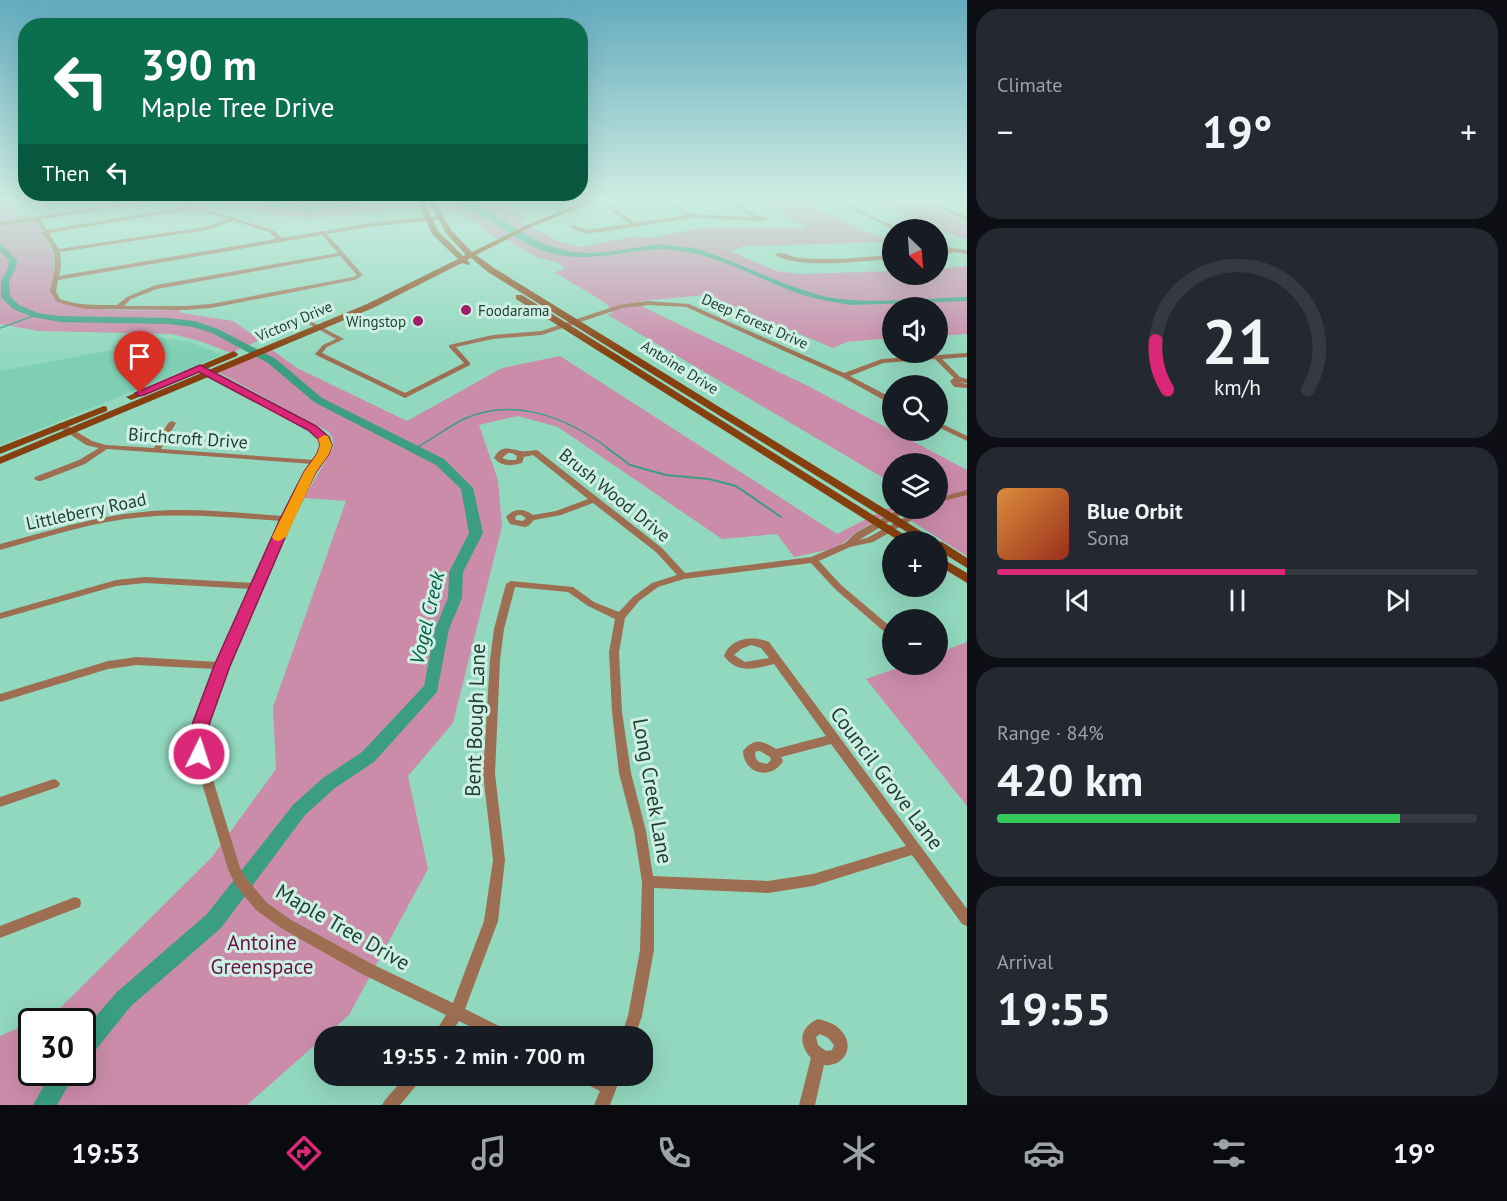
<!DOCTYPE html>
<meta charset="utf-8">
<style>
body{margin:0;font-family:"PT Sans",sans-serif;background:#242831;color:#f1f3f6;height:100vh;display:flex;flex-direction:column;font-size:22px;white-space:nowrap}
*{box-sizing:border-box;margin:0}
p{font-size:20px;color:#9ea1a6}
.icon{flex:none;width:33px;height:33px;fill:none;stroke:currentColor;stroke-width:2;stroke-linecap:round;stroke-linejoin:round}
.map{position:relative;flex:1;overflow:hidden}
.sheet{display:flex;flex-direction:column;gap:9px;padding:9px;background:#0d0f14;width:540px}
.sheet>*{flex:none}
.hud{position:absolute;left:18px;top:18px;width:570px;height:183px;border-radius:24px;box-shadow:0 6px 24px #0002;background:#0b6e4f;color:#fff;overflow:hidden}
.needle{width:39px;rotate:155deg}
.fabs{position:absolute;left:882px;top:219px;display:grid;gap:12px}
.fabs a{display:grid;place-items:center;width:66px;height:66px;border-radius:50%;background:#171b24;box-shadow:0 6px 24px #0002;font-size:30px}
.speed{position:absolute;left:18px;top:1008px;display:flex;gap:12px;font-size:30px;font-weight:700;text-align:center}
.speed>*{display:grid;place-content:center;width:78px;height:78px;border-radius:50%;background:#171b24;box-shadow:0 6px 24px #0002;line-height:1}
.speed .limit{border:3px solid #111;border-radius:9px;background:#fff;color:#111}
.pin{position:absolute;display:grid;place-items:center;width:51px;height:51px;color:#fff;margin:-62px -26px;border-radius:50% 50% 50% 0;rotate:-45deg;box-shadow:0 0 6px #0007}
.pin .icon{rotate:45deg}
.me{position:absolute;width:66px;margin:-33px;rotate:4deg;stroke-linejoin:round;filter:drop-shadow(0 0 4px #0008)}
.turn{display:flex;align-items:center;gap:21px;height:126px;padding:0 24px;font-size:27px}
.turn .icon{width:78px;height:78px;stroke-width:2.5}
.turn b{display:block;font-size:42px;line-height:51px}
.then{display:flex;align-items:center;height:57px;padding:0 24px;background:#0003;gap:12px;font-size:22px}
.big{font-size:45px;font-weight:800;line-height:1.1}
.sheet .card{flex:1;display:flex;flex-direction:column;justify-content:center;gap:9px;min-width:0;padding:0 21px;border-radius:24px;background:#242831}
.sheet .dial{align-items:center;gap:0}
.dial svg{height:156px;overflow:visible;fill:none;stroke:#363941;stroke-width:7;stroke-linecap:round;text-anchor:middle}
.dial text{fill:#f1f3f6;stroke:none}
.song{display:flex;align-items:center;gap:18px}
.cover{width:72px;height:72px;border-radius:9px;background:linear-gradient(135deg,hsl(30 70% 55%),hsl(10 70% 35%))}
.played{height:6px;border-radius:3px;background:linear-gradient(90deg,#db2777 60%,#363941 60%)}
.keys{display:flex;justify-content:space-around;direction:ltr}
.heat{display:flex;justify-content:space-between;align-items:center;font-size:33px;direction:ltr}
.charge{height:9px;border-radius:4px;background:linear-gradient(90deg,#34c759 84%,#363941 0)}
.trip{position:absolute;left:314px;top:1026px;width:339px;height:60px;border-radius:24px;background:#171b24;box-shadow:0 6px 24px #0002;font-weight:800;line-height:60px;text-align:center}
.dock{display:flex;height:96px;justify-content:space-around;align-items:center;background:#090b0e;color:#9ea1a6}
.dock .icon{width:42px;height:42px}
.dock .on{color:#db2777}
.dock b{font-size:27px;color:#f1f3f6}
main{display:flex;flex:1;min-height:0}
.map>svg:first-child{display:block}
.built{fill:#7ecfb3}
.green{fill:#cb8caa}
.water{fill:#3b9e80}
.lines{fill:none;stroke-linecap:round;stroke-linejoin:round}
.stream-far1{stroke:#3b9e80;stroke-width:1.5}
.stream{stroke:#3b9e80;stroke-width:2}
.river{fill:#3b9e80;fill-rule:evenodd}
.minor{fill:#9e6e53;fill-rule:evenodd}
.tertiary{fill:#9e6e53;fill-rule:evenodd}
.secondary{fill:#864010;fill-rule:evenodd}
.route{fill:#db2777;stroke:#8e194d;stroke-width:1.5}
.slow{fill:#f59e0b}
.poi-dot{fill:#a01d6c;stroke:#cef0e3;stroke-width:2}
.labels{text-anchor:middle;dominant-baseline:central;stroke-width:6;stroke-linejoin:round;paint-order:stroke}
.far-poi-label{font-size:15px;fill:#1f3d33;stroke:#cef0e3;text-anchor:start}
.far-street-label{font-size:15px;fill:#1f3d33;stroke:#cef0e3}
.street-label{font-size:18px;fill:#1f3d33;stroke:#cef0e3}
.water-label{font-size:20px;font-style:italic;fill:#025743;stroke:#cef0e3}
.near-street-label{font-size:21px;fill:#1f3d33;stroke:#cef0e3}
.near-park-label{font-size:21px;fill:#6b1147;stroke:#cef0e3}
</style>
<main>
<div class="map">
<svg width="967" height="1105" viewBox="0 0 967 1105">
<rect width="100%" height="100%" fill="#91d8be"/>
<path class="built" d="M161,338L188,341L222,355L0,445V371L113,350V346Z"/>
<path class="green" d="M0,200H18L10,204C15,217 27,215 36,222C39,224 41,231 43,234C58,257 55,268 51,293C61,316 154,309 179,310L182,313L233,321L260,340L231,353L200,341L172,334L39,331L0,324Z
M219,200H417L418,207C378,208 338,219 297,217C270,215 245,206 219,200Z
M434,200H489L527,218L522,222L558,241L581,247L635,236L651,238L700,228H806L761,200H800L860,229L892,242L744,246L730,251L776,271L799,274L892,271V274H938V269L967,266V334L938,336V308H892V338L847,342L833,348L707,295L641,301L643,307L806,385L967,470V556L894,510L858,531L837,548L794,557L777,534L722,539L558,427L518,416L479,425L498,480L502,526L453,723L408,776L428,869L349,1015L247,1105H0V1036L32,1022V1072H82V1022L32,1021L58,1010L212,857L276,769L273,707L346,501L304,498L333,448V439L329,432L218,372L272,350L297,368L407,421L502,368L560,356L837,534L892,506V508H938V464H892V483L608,315L613,312L607,304L554,272L565,269L559,263L536,257L507,240L491,236L477,223L459,211L436,208Z
M870,200H916L967,222V240L918,222Z
M967,642V806L866,679L906,665L938,664V653Z"/>
<path class="water" d="M245,200H270L304,206H335L376,200H407L308,211L270,207Z
M435,200L473,202L541,243L567,251L587,253L608,252L660,244L698,249C739,263 778,283 819,295C861,306 923,298 967,297V301L851,305C832,302 815,299 797,293C759,279 722,257 681,251C636,243 600,266 550,253C507,241 485,204 435,200Z"/>
<g class="lines">
<path class="stream-far1" d="M0,328L36,315
M416,448C432,439 448,427 464,419C514,396 567,418 608,448"/>
<path class="stream" d="M606,447L630,465L666,475L709,479L736,486L781,517
M415,449L419,447"/>
<path class="river" d="M0,244L17,260L16,268L9,281L10,296L19,305L38,313L60,316L169,318L194,321L218,329L276,359L322,398L444,459L473,488L483,533L463,572L462,598L449,629L437,692L374,762L335,788L305,815L221,928L131,1006L90,1057L82,1060V1032L117,992L207,914L293,805L323,778L362,752L424,686L435,629L448,598L449,572L469,533L461,489L436,465L314,402L268,363L212,333L193,327L169,324L60,322L33,317L13,309L1,297V281L8,268L9,260L0,251Z
M52,1072H76L57,1105H33Z"/>
<path class="minor" d="M184,200H189L195,206L273,230L282,238L377,222L438,216L441,218L438,220L377,226L327,234L363,275L355,280L211,308L185,310L86,309L67,305L56,301L50,291C54,274 59,259 49,243C46,238 45,235 40,232L42,231L34,218L35,217H39L47,230L189,206ZM193,209L228,219L205,227L59,249L49,233ZM234,221L269,232L276,239L59,276L61,266L60,252L206,230ZM322,235L338,253L156,285L127,297L117,305C97,305 79,306 60,299L56,291L58,280ZM340,256L357,275L353,277L211,304L185,306H124L131,299L157,289Z
M596,200H601L636,223L686,215L663,200H668L692,214L748,217L749,215L727,200H732L755,214L769,219L766,221L691,218L586,234L571,228L570,227L573,225L586,230L630,224Z
M832,200H838L902,230H895Z
M938,242L951,248L967,250V254L956,252L938,255V251L947,250L938,246Z
M778,253C788,253 792,258 801,258C831,261 862,257 892,255V259C860,261 806,269 776,256L775,255Z
M648,301L689,304L844,373L882,359L967,353V357L942,359L960,377L967,379V383L958,382L967,384V388L954,387L950,381L954,378L935,359L883,363L850,376L892,398V403H889L842,377L686,307L648,305L622,308L542,335L493,339L456,347L470,363V365L405,398L316,355L315,354L323,345L336,339L307,323L312,322L344,339L327,347L322,353L405,393L464,363L449,347V345L493,335L541,331L619,305Z
M200,366L315,426L326,436L330,445L323,461L303,494L288,526L217,688L207,722L204,738L205,754L240,868L246,878L266,902L291,920L372,964L453,1003L484,921L493,860L483,774L490,660L494,629L506,584L511,581L573,587L594,602L619,612L633,597L652,583L677,575L656,552L593,503L561,515L534,520L528,526L525,527L510,524L506,517C514,508 523,508 533,515L556,511L588,499L533,455L524,457L522,463C511,466 502,467 494,458C501,444 509,449 521,451C526,452 532,450 537,450L662,548L685,573L811,557L845,543L857,532L901,508H912L859,540L867,538L922,508H933L873,542L850,547L819,561L841,585L892,628V636L888,635L835,589L811,563L684,579L658,587L639,601L625,618L619,652L622,712L631,773L646,831L653,876L768,881L813,874L906,846L831,744L781,757L783,761C771,781 744,774 743,751C754,737 764,741 776,749L826,736L774,664C755,669 737,674 724,656C730,638 753,635 769,642L967,909V926L962,924L912,855L813,886L768,893L654,888V950L642,1016L635,1036H621L628,1016L640,950L642,882L634,831L619,773L612,712L609,652L615,619L588,606L568,592L515,587L504,629L500,660L495,774L505,860L498,921L465,1009L509,1031L511,1036H489L459,1021L449,1036H434L436,1031L446,1015L362,974L281,928L256,910L236,886L228,869L193,754C193,724 203,697 215,669L137,665L108,669L0,702V694L108,661L137,657L218,662L251,589L145,583L116,586L0,619V613L116,580L145,577L254,583L282,521C236,518 189,513 144,517C94,521 47,537 0,550V544C47,532 94,516 142,512C189,507 237,513 284,516L295,494L313,464L107,449L85,464L41,481H38L34,479L35,477L79,460L99,448L86,445L59,427V423H62L92,441L106,445L154,448L168,423L172,421L176,423L161,449L315,460C321,450 325,443 316,435L198,369V367ZM508,453H512L517,456L516,460H508L502,458ZM517,515H521L526,518L523,521L516,520L515,518ZM751,645L761,648L769,658L745,662L734,655L741,649ZM757,751H760L770,757L771,760L767,764L759,762L756,759L755,753Z
M938,422L967,436V441L938,427Z
M967,490V495L938,502V498Z
M54,779L58,781L60,784L58,787L0,807V797Z
M75,897L80,899L81,903L80,907L0,938V926Z
M818,1019C827,1021 838,1025 843,1033C855,1049 842,1067 824,1065L815,1105H799L811,1058C798,1044 799,1027 818,1019ZM820,1034L828,1038L834,1045L832,1050L826,1051L818,1045L816,1037Z
M406,1076H422L420,1081L400,1105H382L385,1100Z
M578,1076H601L606,1078L607,1076H621L610,1105H594L600,1091L580,1081Z"/>
<path class="tertiary" d="M147,200H163L0,226V222Z
M919,200H928L967,216V221Z"/>
<path class="secondary" d="M417,200H423L438,231L463,256L466,255L446,233L428,200H434L451,230L472,252L527,225L589,200H598L531,227L476,255L494,268L937,541L942,542L967,558V568L938,550V542H923L488,272L471,258L467,260L470,263L469,265L462,263L373,308L0,464V457L367,304L458,259L432,234Z
M516,295H522L916,542H901L516,299Z
M234,351L238,354L237,356L134,399L131,400L126,397Z
M104,406L107,407V411L0,454V447Z
M938,556L967,573V583L938,565Z"/>
</g>
<linearGradient id="sky" x2="0" y2="1"><stop stop-color="#63abbe"/><stop offset="0.56" stop-color="#ceede2"/><stop offset="1" stop-color="#ceede2" stop-opacity="0"/></linearGradient>
<rect width="967" height="355" fill="url(#sky)"/>
<path class="route" d="M200,365L316,426L329,437L332,445L329,454L316,472L293,519L230,666L210,722L206,742L207,754L205,759L199,761L193,759L189,742L193,722L214,666L280,519L304,472L317,454L320,445L318,439L308,430L199,372L144,395L140,396L135,393Z"/>
<path class="slow" d="M324,435L328,436L332,445L329,454L316,472L286,537L279,541L274,540L272,537L304,472L317,454L320,445L318,439Z"/>
<g class="poi-dot">
<circle cx="466" cy="310" r="6"/>
<circle cx="418" cy="321" r="6"/>
</g>
<g class="labels">
<g class="far-poi-label">
<text x="478" y="310">Foodarama</text>
<text x="406" y="321" text-anchor="end">Wingstop</text>
</g>
<g class="far-street-label">
<text transform="translate(294 321) rotate(-23)">Victory Drive</text>
<text transform="translate(755 321) rotate(24)">Deep Forest Drive</text>
<text transform="translate(680 367) rotate(32)">Antoine Drive</text>
</g>
<g class="street-label">
<text transform="translate(188 438) rotate(4)">Birchcroft Drive</text>
<text transform="translate(615 495) rotate(39)">Brush Wood Drive</text>
<text transform="translate(86 511) rotate(-12)">Littleberry Road</text>
</g>
<g class="water-label">
<text transform="translate(427 618) rotate(-77)">Vogel Creek</text>
</g>
<g class="near-street-label">
<text transform="translate(475 720) rotate(-88)">Bent Bough Lane</text>
<text transform="translate(887 778) rotate(53)">Council Grove Lane</text>
<text transform="translate(653 791) rotate(80)">Long Creek Lane</text>
<text transform="translate(343 927) rotate(30)">Maple Tree Drive</text>
</g>
<g class="near-park-label">
<text x="262" y="942">Antoine<tspan x="262" dy="24">Greenspace</tspan></text>
</g>
</g>
</svg>
<div class="fabs">
<a><svg class="needle" viewBox="-14 -14 28 28"><path d="M0-13l5 13h-10z" fill="#e53935"/><path d="M0 13l5-13h-10z" fill="#9ea1a6"/></svg></a>
<a><svg class="icon" aria-label="sound" viewBox="0 0 24 24"><path d="M4 9h4l5-4v14l-5-4H4zM17 9q2 3 0 6"/></svg></a>
<a><svg class="icon" aria-label="search" viewBox="0 0 24 24"><circle cx="10" cy="10" r="6"/><path d="M15 15l6 6"/></svg></a>
<a><svg class="icon" aria-label="layers" viewBox="0 0 24 24"><path d="M12 4l9 5-9 5-9-5zM3 14l9 5 9-5"/></svg></a>
<a>+</a>
<a>−</a>
</div>
<div class="speed"><div class="limit">30</div></div>
<div class="pin" style="left:140px;top:393px;background:#d93025"><svg class="icon" aria-label="arrive" viewBox="0 0 24 24"><path d="M6 21V4h12l-3 4 3 4H6"/></svg></div>
<svg class="me" style="left:199px;top:754px" viewBox="-20 -20 40 40"><circle r="17" fill="#db2777" stroke="#fff" stroke-width="3"/><path d="M0-11L8 9 0 5-8 9z" fill="#fff"/></svg>
<div class="trip">19:55 · 2 min · 700 m</div>
<div class="hud">
<div class="turn"><svg class="icon" aria-label="left" viewBox="0 0 24 24"><path d="M17 20v-9H6M10 6l-5 5 5 5"/></svg><div><b>390 m</b>Maple Tree Drive</div></div>
<div class="then">Then<svg class="icon" aria-label="left" viewBox="0 0 24 24"><path d="M17 20v-9H6M10 6l-5 5 5 5"/></svg></div>
</div>
</div>
<section class="sheet">
<div class="card"><p>Climate</p>
<div class="heat"><a>−</a><b class="big">19°</b><a>+</a></div>
</div>
<div class="card dial"><svg viewBox="0 0 100 80">
<path d="M14 69A42 42 0 1 1 86 69"/>
<path d="M14 69A42 42 0 0 1 8 44" stroke="#db2777"/>
<text x="50" y="56" font-size="32" font-weight="700">21</text>
<text x="50" y="72" font-size="11">km/h</text>
</svg></div>
<div class="card">
<div class="song"><i class="cover"></i><div><b>Blue Orbit</b><p>Sona</p></div></div>
<div class="played"></div>
<div class="keys"><svg class="icon" aria-label="previous" viewBox="0 0 24 24"><path d="M18 5L8 12l10 7zM5 5v14"/></svg><svg class="icon" aria-label="pause" viewBox="0 0 24 24"><path d="M8 5v14M16 5v14"/></svg><svg class="icon" aria-label="next" viewBox="0 0 24 24"><path d="M6 5l10 7-10 7zM19 5v14"/></svg></div>
</div>
<div class="card"><p>Range · 84%</p><b class="big">420 km</b><div class="charge"></div></div>
<div class="card"><p>Arrival</p><b class="big">19:55</b></div>
</section>
</main>
<nav class="dock">
<b>19:53</b>
<svg class="icon on" aria-label="directions" viewBox="0 0 24 24"><path d="M12 3l9 9-9 9-9-9zM9 14v-3h6M13 9l2 2-2 2"/></svg>
<svg class="icon" aria-label="music" viewBox="0 0 24 24"><path d="M9 18V5l10-2v13"/><circle cx="6" cy="18" r="3"/><circle cx="16" cy="16" r="3"/></svg>
<svg class="icon" aria-label="phone" viewBox="0 0 24 24"><path d="M5 4h4l2 5-3 2q2 4 5 5l2-3 5 2v4C11 20 4 13 5 4z"/></svg>
<svg class="icon" aria-label="climate" viewBox="0 0 24 24"><path d="M12 3v18M4 7l16 10M4 17L20 7"/></svg>
<svg class="icon" aria-label="car" viewBox="0 0 24 24"><path d="M5 17H2v-5l4-1 3-4h7l3 4 3 1v5h-3M9 17h6M6 11h13"/><circle cx="7" cy="17" r="2"/><circle cx="17" cy="17" r="2"/></svg>
<svg class="icon" aria-label="filters" viewBox="0 0 24 24"><path d="M4 7h16M4 17h16"/><circle cx="9" cy="7" r="2"/><circle cx="15" cy="17" r="2"/></svg>
<b>19°</b>
</nav>
